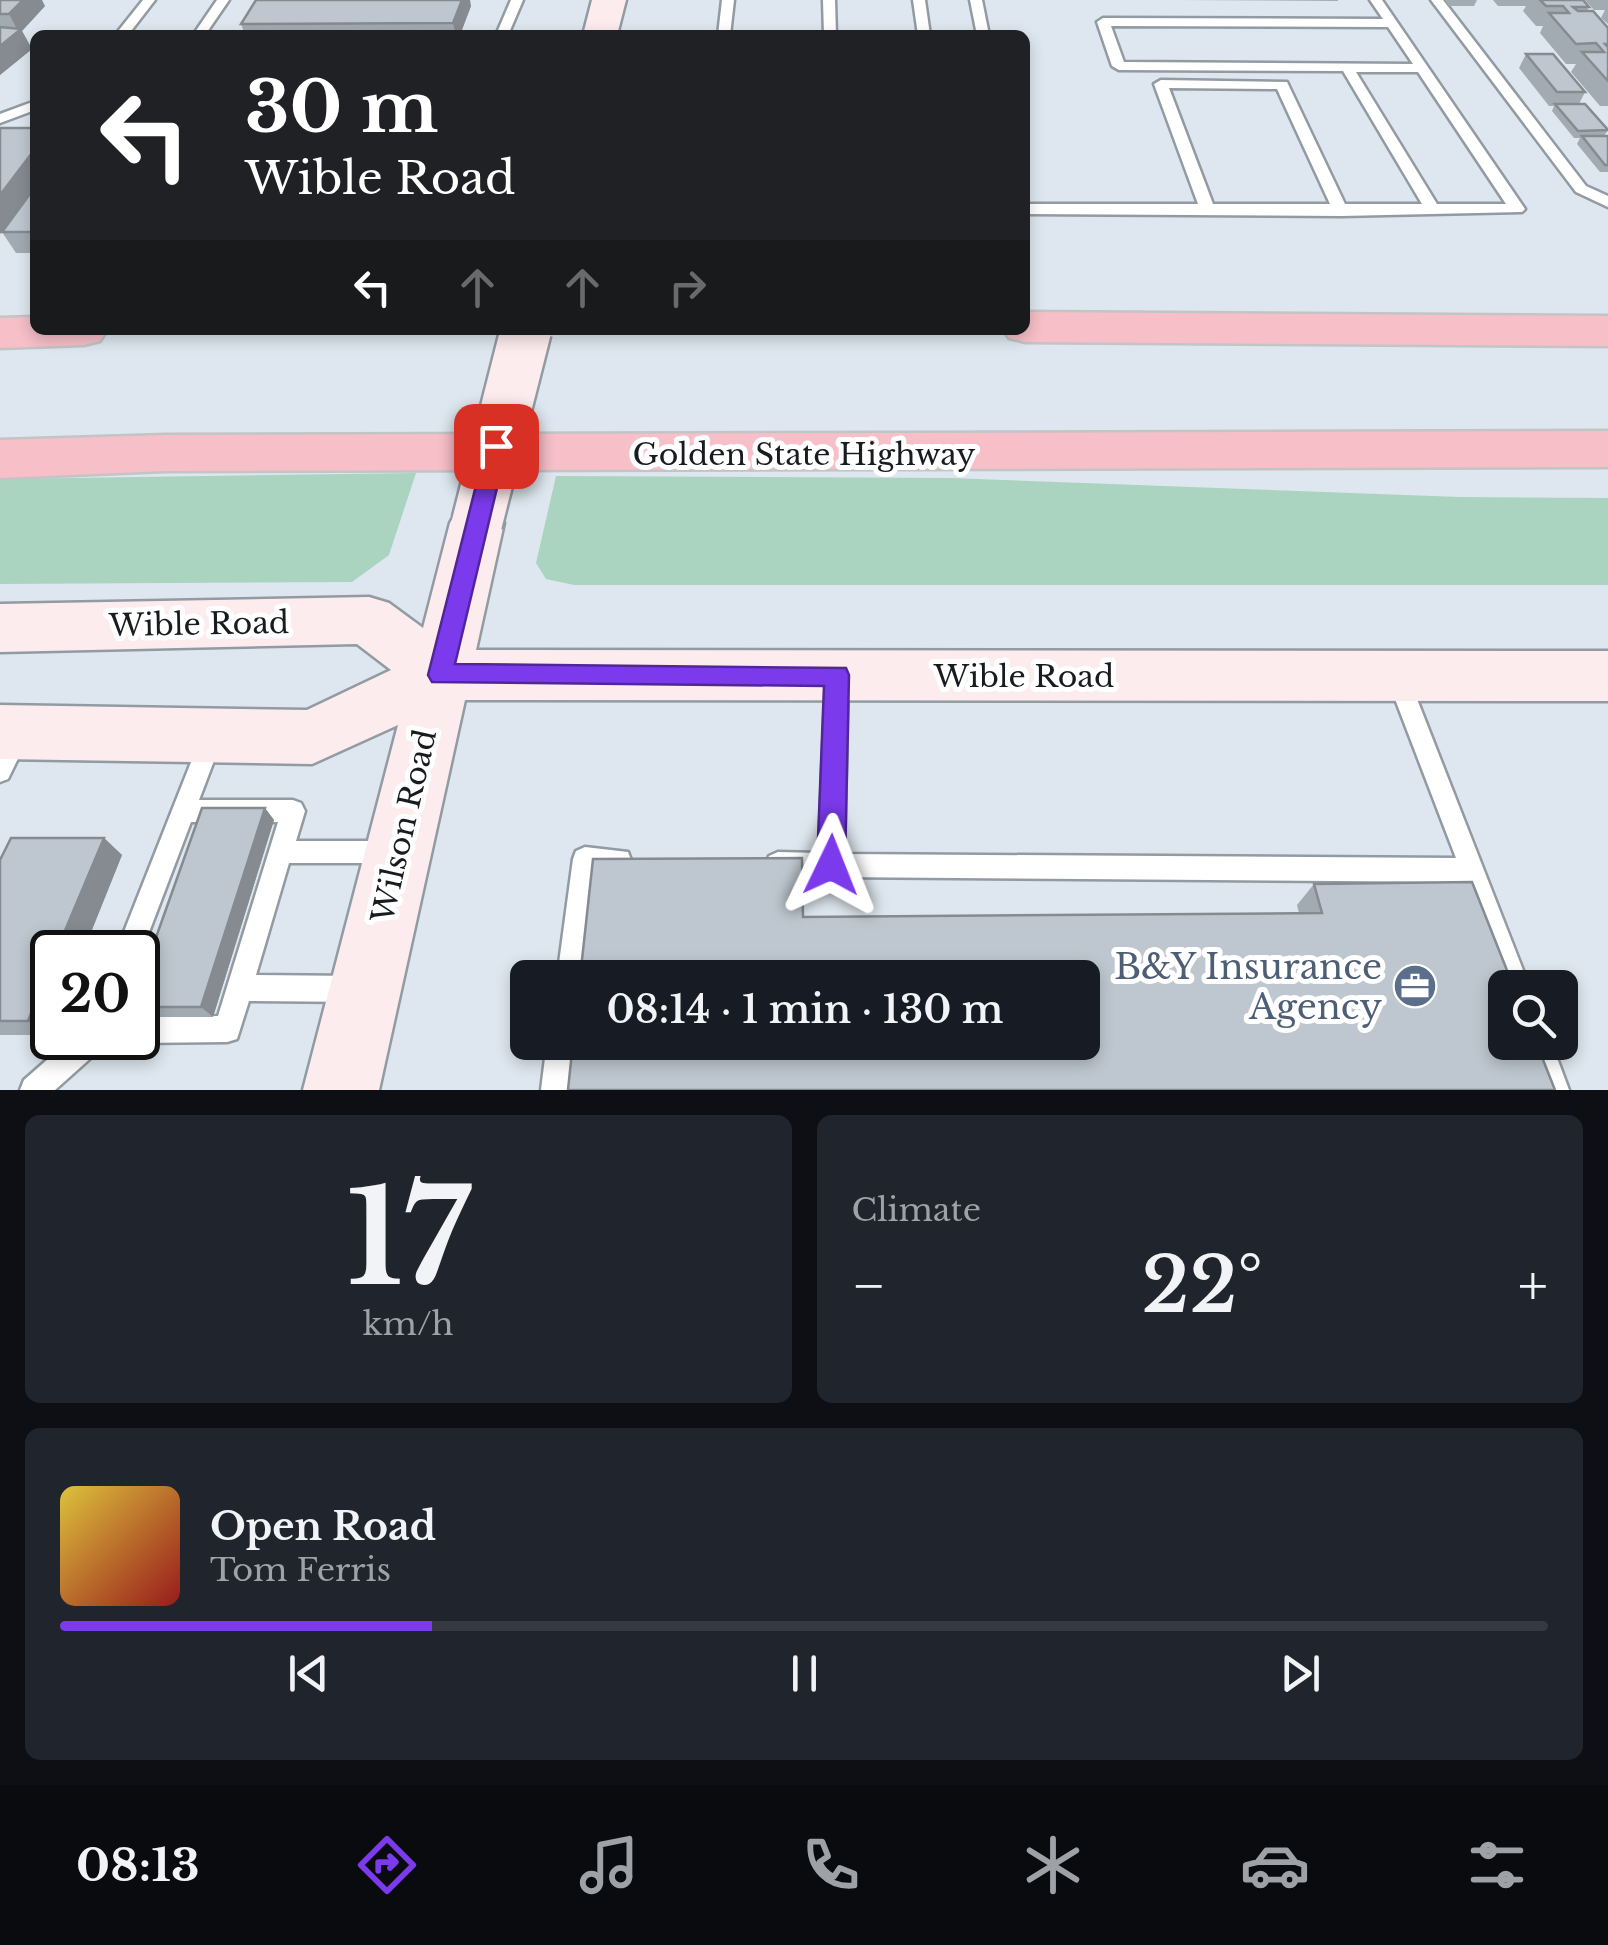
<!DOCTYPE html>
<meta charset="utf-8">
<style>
body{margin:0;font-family:"Libre Baskerville",serif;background:#20242c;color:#f1f3f6;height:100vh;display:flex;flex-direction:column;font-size:38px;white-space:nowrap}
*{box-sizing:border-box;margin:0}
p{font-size:32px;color:#9ea1a6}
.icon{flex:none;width:55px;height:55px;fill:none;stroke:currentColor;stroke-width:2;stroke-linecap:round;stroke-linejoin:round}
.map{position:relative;height:1090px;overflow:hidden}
.panel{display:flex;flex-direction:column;gap:25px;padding:25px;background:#0d0f14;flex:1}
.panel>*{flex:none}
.hud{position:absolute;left:30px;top:30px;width:1000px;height:305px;border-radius:15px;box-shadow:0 5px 15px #0003;background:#202124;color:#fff;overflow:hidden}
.tools{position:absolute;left:1488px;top:970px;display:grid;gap:20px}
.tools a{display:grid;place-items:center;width:90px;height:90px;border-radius:15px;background:#171b24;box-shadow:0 5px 15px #0003;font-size:50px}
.speed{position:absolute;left:30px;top:930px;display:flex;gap:20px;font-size:50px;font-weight:700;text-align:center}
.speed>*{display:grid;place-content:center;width:130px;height:130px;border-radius:50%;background:#171b24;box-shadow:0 5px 15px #0003;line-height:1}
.speed .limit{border:5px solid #111;border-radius:15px;background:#fff;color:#111}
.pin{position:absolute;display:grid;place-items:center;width:85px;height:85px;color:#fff;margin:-42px;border-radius:20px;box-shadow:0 5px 15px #0006}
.me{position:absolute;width:110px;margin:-55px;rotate:2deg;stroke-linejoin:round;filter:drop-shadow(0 0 8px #0008)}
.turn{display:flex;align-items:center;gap:35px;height:210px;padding:0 50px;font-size:45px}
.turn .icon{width:130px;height:130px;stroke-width:2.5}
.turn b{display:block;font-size:70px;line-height:85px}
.lanes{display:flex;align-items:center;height:95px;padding:0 50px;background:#0003;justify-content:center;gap:50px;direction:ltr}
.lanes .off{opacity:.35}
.big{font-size:75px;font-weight:600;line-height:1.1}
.panel .widget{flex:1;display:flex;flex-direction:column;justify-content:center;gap:15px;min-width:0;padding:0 35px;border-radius:15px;background:#20242c}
.panel .dial{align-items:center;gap:0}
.dial b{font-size:130px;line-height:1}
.song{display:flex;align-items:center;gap:30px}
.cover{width:120px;height:120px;border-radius:15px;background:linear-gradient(135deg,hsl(50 70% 55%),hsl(0 70% 35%))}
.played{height:10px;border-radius:5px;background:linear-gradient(90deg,#7c3aed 25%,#363941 25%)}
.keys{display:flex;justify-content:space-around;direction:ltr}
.heat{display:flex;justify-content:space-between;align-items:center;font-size:55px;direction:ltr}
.panel .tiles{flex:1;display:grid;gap:25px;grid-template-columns:1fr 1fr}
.widget:last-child{grid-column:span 2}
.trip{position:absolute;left:510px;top:960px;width:590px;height:100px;border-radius:15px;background:#171b24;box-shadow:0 5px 15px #0003;font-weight:600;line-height:100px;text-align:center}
.menu{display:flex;height:160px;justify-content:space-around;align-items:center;background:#090b0e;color:#9ea1a6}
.menu .icon{width:70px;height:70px}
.menu .active{color:#7c3aed}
.menu b{font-size:45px;color:#f1f3f6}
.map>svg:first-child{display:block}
.green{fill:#aad4bf}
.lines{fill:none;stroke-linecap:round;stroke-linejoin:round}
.lane-casing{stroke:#929aa2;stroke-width:5}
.secondary-casing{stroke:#929aa2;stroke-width:5}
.highway-casing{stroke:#c3c4c5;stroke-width:5}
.lane{fill:#fff;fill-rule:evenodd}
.secondary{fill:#fdecee;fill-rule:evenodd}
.highway{fill:#f7bfc8;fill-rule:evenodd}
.secondary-bridge-casing{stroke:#929aa2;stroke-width:55;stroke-linecap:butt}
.secondary-bridge{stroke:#fdecee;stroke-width:50}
.wall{fill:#a3abb2}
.shaded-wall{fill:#858b91}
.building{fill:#bec7cf;stroke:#858b91;stroke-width:2.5}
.route{fill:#7c3aed;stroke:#51269a;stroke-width:2.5}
.labels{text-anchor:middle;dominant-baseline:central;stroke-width:10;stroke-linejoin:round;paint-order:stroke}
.street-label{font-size:30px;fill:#181c1f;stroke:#fff}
.near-service-label{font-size:35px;fill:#4e5e75;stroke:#fff;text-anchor:end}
</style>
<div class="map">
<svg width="1608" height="1090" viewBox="0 0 1608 1090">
<rect width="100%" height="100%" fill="#dee7ef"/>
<path class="green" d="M416,473L389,555L352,582L0,584V479Z
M556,476L950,478L1460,497L1608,498V585H574L546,579L536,563Z"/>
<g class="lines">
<g class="lane-casing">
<path id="lane" d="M143,0H155L128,35H115Z
M217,0H229L205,35H193Z
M511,0H523L508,35H496Z
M722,0H734L730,35H718Z
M823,0H835L836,35H824Z
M913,0H925L930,35H918Z
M970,0H982L989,35H977Z
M1370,0H1382L1525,209L1522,212L1341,216L1025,214V204H1198L1154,84L1161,80L1287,82L1345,204H1422L1343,71L1119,70L1112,66L1097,22L1103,18L1383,19ZM1111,26L1388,27L1413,64L1124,62ZM1356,72H1418L1506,204H1437ZM1169,88L1277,89L1330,204H1213Z
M1431,0H1443L1586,186L1608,196V207L1576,192Z
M35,101V110L0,123V114Z
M837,666L845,669L848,675L844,854L1456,858L1387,678L1390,671L1398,669L1406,671L1530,988H1505V991L1465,882L831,877L778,876L769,872L766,864L769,856L778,852L819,853L826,675L829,669Z
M19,724L27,727L30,734L8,779L0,782V749L11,727Z
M212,727L220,730L223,737L199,800H293L301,803L305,811L296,841H388L397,844L400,852L397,860L388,863H289L256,975L357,976L366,980L370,989L366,998L357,1002L249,1001L237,1039L227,1042L138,1043L128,1038H138V1017L218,1016L278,822H191L138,961V952H116L201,737L204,730Z
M585,847L628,852L631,860L628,868L619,872L596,871L583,978H557L573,859L576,851Z
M72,1038H106L102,1048L55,1090H20L24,1080Z
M547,1042H575L569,1090H541Z
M1524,1042H1551L1569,1090H1541Z"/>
</g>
<g class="secondary-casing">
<path id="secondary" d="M592,0H626L617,35H583Z
M477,503L496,509L504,523L476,650L1608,651V701L465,700L379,1090H303L398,725L312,764L0,759V705L307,710L391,670L357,644L0,652V604L369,597L389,603L423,628L450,523L458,509Z"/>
</g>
<g class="highway-casing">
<path id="highway" d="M1025,312L1608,316V346L1025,342L1009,338L1004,330H1025Z
M35,317V330H107L100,341L84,345L0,348V318Z
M1608,431V467L166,471L0,478V440L166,435Z"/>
</g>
<use href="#lane" class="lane"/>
<use href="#secondary" class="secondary"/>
<use href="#highway" class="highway"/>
<g class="secondary-bridge-casing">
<path id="secondary-bridge" d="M477,523L526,330"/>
</g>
<use href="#secondary-bridge" class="secondary-bridge"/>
</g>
<path class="wall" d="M0,0L45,6L22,31L32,49L0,75Z
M1178,0H1338V1Z
M1445,0H1477L1474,6H1449Z
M1493,0H1583L1589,7L1587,11L1608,28V106H1600L1571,72L1576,64H1566L1540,33L1543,26H1536L1523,11L1526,6H1498Z
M1585,0H1608V24L1601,18L1605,10H1594Z
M471,6L460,35H245L241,24Z
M1526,54L1585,92L1579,104L1608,130L1604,136H1608V172H1600L1577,144L1580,138H1574L1552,111L1554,106H1549L1519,68Z
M35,187V253H16L2,232Z
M265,808L274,820L213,1017H144L138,1012V988Z
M104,838L122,855L50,1035H0V860Z
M1314,884L1514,988L1299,913L1297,905Z"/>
<path class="shaded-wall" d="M23,0H42L45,6L22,31L32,49L0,75V46L18,31L9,14Z
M462,0H470L471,6L460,35H456L453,23Z
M35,149V186L0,234V195Z
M265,808L274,820L213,1017L201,1007Z
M104,838L122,855L83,952H56Z
M52,962V1028L50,1035L28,1021Z"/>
<path class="building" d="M0,0H23L9,14H0Z
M256,0H462L453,23L241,24Z
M1540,0H1583L1589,7H1573L1578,11H1593L1608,28V44H1605L1608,47V81L1582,52H1604L1596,43L1576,44L1549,13H1569L1563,6H1546Z
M0,27L21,29L0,46Z
M1526,54H1553L1585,92H1557Z
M1555,104H1585L1608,130L1578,131Z
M0,128H35V149L0,195Z
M1582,136H1608V165H1605Z
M35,187V232H2Z
M202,808H265L201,1007H138V988Z
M11,838H104L56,952H52V962L28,1021H0V860Z
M802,858L803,917L1322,913L1314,884L1472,882L1514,988H1505V1042H1536L1555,1090H568L573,1042H1082V978H580L593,859Z"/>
<path class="route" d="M496,438L507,446L455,664L846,668L849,675L845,865L841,874L831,878L821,874L817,865L824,686L432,682L428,675L486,446Z"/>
<defs>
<g id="office-disc" transform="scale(2.25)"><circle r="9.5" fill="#5c6f8a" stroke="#fff"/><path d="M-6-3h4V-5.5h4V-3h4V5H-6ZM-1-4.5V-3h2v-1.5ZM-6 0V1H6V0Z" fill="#fff"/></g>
</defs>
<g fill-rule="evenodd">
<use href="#office-disc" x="1415" y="986"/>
</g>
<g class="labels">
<g class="street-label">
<text x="804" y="454">Golden State Highway</text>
<text transform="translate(199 624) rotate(-1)">Wible Road</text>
<text x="1024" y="676">Wible Road</text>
<text transform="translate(404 826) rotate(-77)">Wilson Road</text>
</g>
<g class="near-service-label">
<text x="1382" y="966">B&amp;Y Insurance<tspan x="1382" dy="40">Agency</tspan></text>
</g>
</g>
</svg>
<div class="tools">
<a><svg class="icon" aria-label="search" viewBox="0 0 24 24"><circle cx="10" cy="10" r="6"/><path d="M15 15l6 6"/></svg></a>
</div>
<div class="speed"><div class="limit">20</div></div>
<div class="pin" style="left:496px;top:446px;background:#d93025"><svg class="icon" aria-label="arrive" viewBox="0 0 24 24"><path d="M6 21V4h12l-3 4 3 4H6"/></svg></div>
<svg class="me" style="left:831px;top:865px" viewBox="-20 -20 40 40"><path d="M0-17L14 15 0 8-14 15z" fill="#7c3aed" stroke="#fff" stroke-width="4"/></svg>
<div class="trip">08:14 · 1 min · 130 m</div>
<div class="hud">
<div class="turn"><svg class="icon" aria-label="left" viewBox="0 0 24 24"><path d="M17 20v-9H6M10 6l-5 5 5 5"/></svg><div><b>30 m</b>Wible Road</div></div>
<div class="lanes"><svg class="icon" aria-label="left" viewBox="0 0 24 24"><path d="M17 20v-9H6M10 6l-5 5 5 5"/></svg><svg class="icon off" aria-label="ahead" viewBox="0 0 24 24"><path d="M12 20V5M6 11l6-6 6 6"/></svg><svg class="icon off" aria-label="ahead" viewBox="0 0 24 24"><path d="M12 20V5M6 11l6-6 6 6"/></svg><svg class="icon off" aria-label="right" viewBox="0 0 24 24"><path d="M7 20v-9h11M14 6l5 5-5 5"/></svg></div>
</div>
</div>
<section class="panel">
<div class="tiles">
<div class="widget dial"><b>17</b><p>km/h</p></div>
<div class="widget"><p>Climate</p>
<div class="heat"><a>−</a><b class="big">22°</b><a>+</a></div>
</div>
<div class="widget">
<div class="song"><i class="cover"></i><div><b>Open Road</b><p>Tom Ferris</p></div></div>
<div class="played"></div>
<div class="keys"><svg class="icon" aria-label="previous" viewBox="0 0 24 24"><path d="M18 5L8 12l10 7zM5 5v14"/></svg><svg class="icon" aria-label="pause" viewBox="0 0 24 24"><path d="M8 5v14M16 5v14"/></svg><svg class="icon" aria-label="next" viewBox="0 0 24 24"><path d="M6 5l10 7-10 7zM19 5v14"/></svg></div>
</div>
</div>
</section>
<nav class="menu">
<b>08:13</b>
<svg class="icon active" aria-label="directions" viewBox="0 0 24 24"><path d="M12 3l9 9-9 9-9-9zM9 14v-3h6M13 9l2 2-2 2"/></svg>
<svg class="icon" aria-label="music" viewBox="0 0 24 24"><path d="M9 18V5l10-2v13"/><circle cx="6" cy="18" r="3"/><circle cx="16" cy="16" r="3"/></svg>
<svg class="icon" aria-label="phone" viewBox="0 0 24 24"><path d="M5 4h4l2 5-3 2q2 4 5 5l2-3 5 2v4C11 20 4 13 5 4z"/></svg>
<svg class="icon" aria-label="climate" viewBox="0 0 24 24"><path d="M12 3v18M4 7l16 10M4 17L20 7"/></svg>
<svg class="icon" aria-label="car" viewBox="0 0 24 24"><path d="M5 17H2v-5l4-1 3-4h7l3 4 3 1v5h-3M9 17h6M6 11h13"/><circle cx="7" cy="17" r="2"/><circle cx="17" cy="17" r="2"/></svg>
<svg class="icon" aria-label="filters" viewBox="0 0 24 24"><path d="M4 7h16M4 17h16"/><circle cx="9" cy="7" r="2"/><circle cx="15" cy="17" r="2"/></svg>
</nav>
